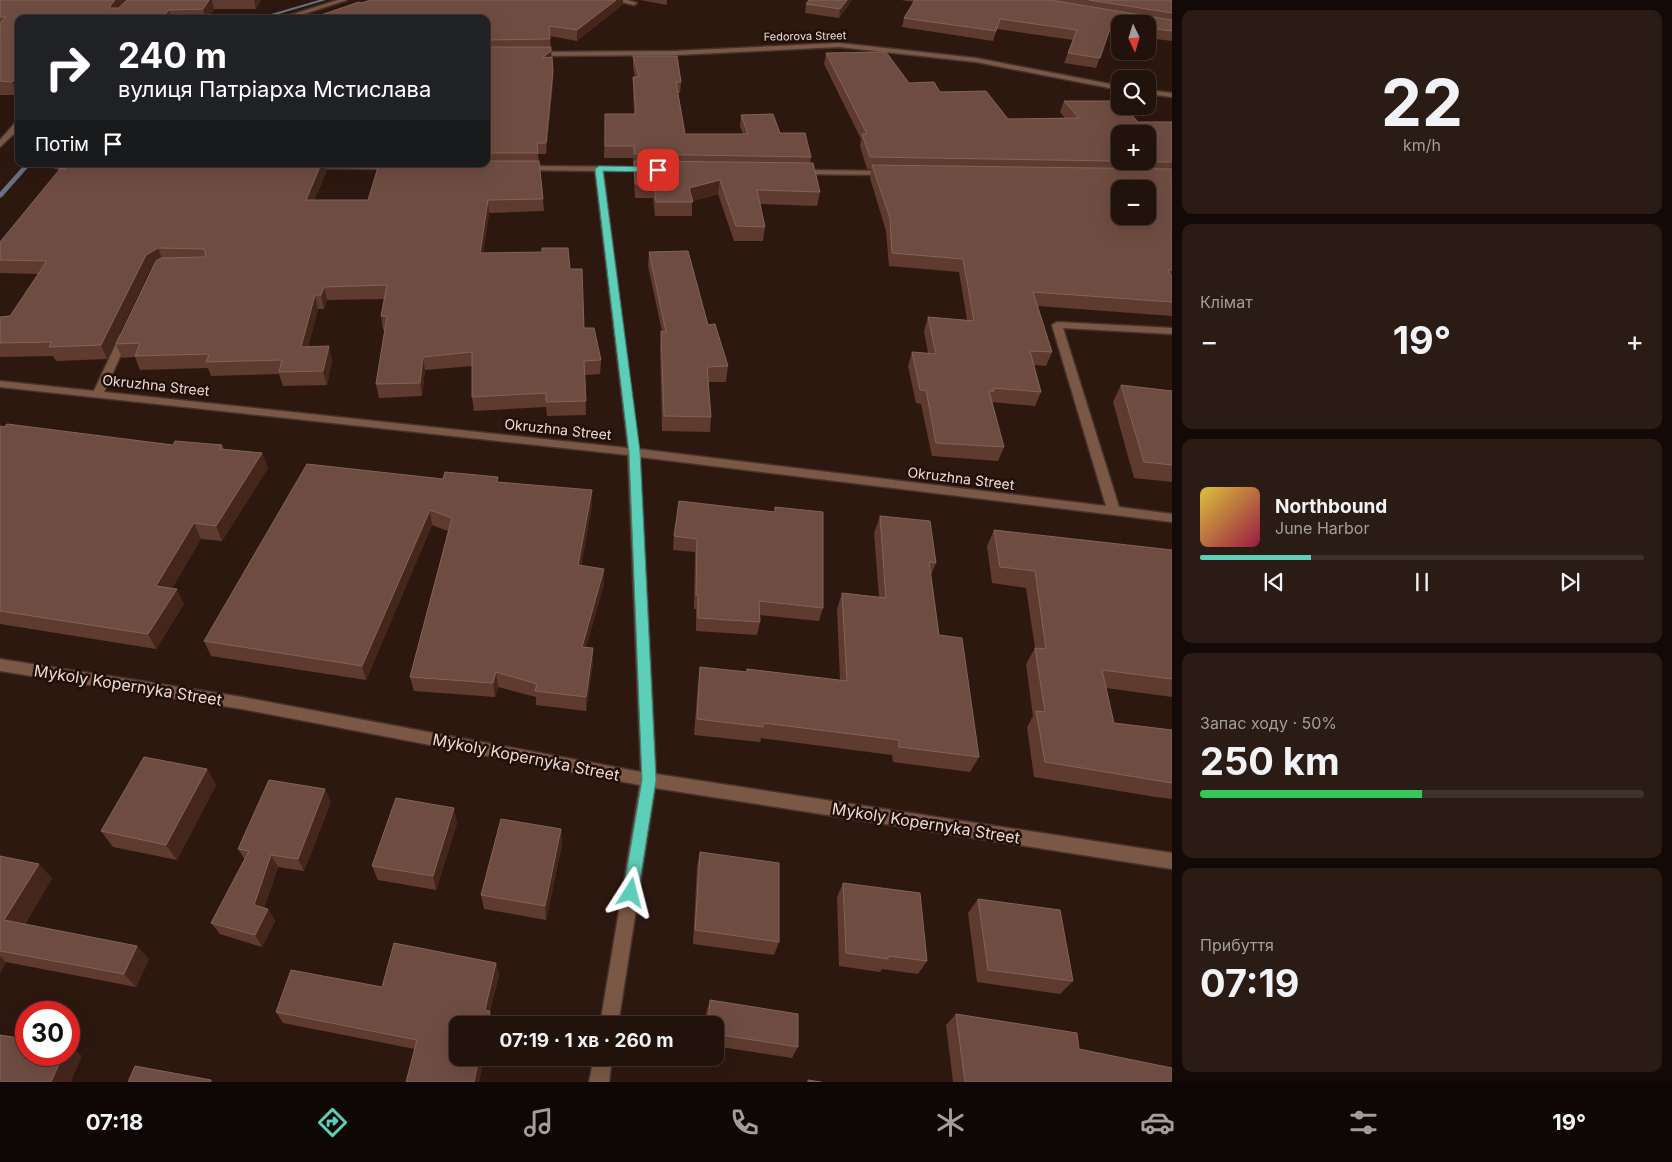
<!DOCTYPE html>
<html lang="uk">
<meta charset="utf-8">
<style>
body{margin:0;font-family:Inter,sans-serif;background:#2a1b15;color:#f1f3f6;height:100vh;display:flex;flex-direction:column;font-size:19px;white-space:nowrap}
*{box-sizing:border-box;margin:0}
p{font-size:16px;color:#a29e9d}
.icon{flex:none;width:28px;height:28px;fill:none;stroke:currentColor;stroke-width:2;stroke-linecap:round;stroke-linejoin:round}
.map{position:relative;flex:1;overflow:hidden}
.drawer{display:flex;flex-direction:column;gap:10px;padding:10px;background:#130a07;width:500px}
.drawer>*{flex:none}
.top-card{position:absolute;left:15px;top:15px;width:475px;height:152px;border-radius:10px;box-shadow:0 5px 20px #0002,0 0 0 1px #3f322d;background:#202124;color:#fff;overflow:hidden}
.needle{width:32px;rotate:176deg}
.buttons{position:absolute;left:1111px;top:15px;display:grid;gap:10px}
.buttons a{display:grid;place-items:center;width:45px;height:45px;border-radius:10px;background:#22120c;box-shadow:0 5px 20px #0002,0 0 0 1px #3f322d;font-size:25px}
.speed{position:absolute;left:15px;top:1001px;display:flex;gap:10px;font-size:25px;font-weight:700;text-align:center}
.speed>*{display:grid;place-content:center;width:65px;height:65px;border-radius:50%;background:#22120c;box-shadow:0 5px 20px #0002,0 0 0 1px #3f322d;line-height:1}
.speed .limit{border:8px solid #d22;background:#fff;color:#111}
.pin{position:absolute;display:grid;place-items:center;width:42px;height:42px;color:#fff;margin:-21px;border-radius:10px;box-shadow:0 2px 8px #0006}
.me{position:absolute;width:55px;margin:-28px;rotate:9deg;stroke-linejoin:round;filter:drop-shadow(0 0 4px #0008)}
.turn{display:flex;align-items:center;gap:18px;height:105px;padding:0 20px;font-size:22px}
.turn .icon{width:65px;height:65px;stroke-width:2.5}
.turn b{display:block;font-size:35px;line-height:42px}
.then{display:flex;align-items:center;height:48px;padding:0 20px;background:#0003;gap:10px;font-size:19px}
.big{font-size:38px;font-weight:700;line-height:1.1}
.drawer .tile{flex:1;display:flex;flex-direction:column;justify-content:center;gap:8px;min-width:0;padding:0 18px;border-radius:10px;background:#2a1b15}
.drawer .dial{align-items:center;gap:0}
.dial b{font-size:65px;line-height:1}
.song{display:flex;align-items:center;gap:15px}
.cover{width:60px;height:60px;border-radius:8px;background:linear-gradient(135deg,hsl(50 70% 55%),hsl(340 70% 35%))}
.played{height:5px;border-radius:2px;background:linear-gradient(90deg,#5dceb8 25%,#3f322d 25%)}
.keys{display:flex;justify-content:space-around;direction:ltr}
.heat{display:flex;justify-content:space-between;align-items:center;font-size:28px;direction:ltr}
.charge{height:8px;border-radius:4px;background:linear-gradient(90deg,#34c759 50%,#3f322d 0)}
.trip{position:absolute;left:449px;top:1016px;width:275px;height:50px;border-radius:10px;background:#22120c;box-shadow:0 5px 20px #0002,0 0 0 1px #3f322d;font-weight:700;line-height:50px;text-align:center}
.tab-bar{display:flex;height:80px;justify-content:space-around;align-items:center;background:#0e0705;color:#a29e9d}
.tab-bar .icon{width:35px;height:35px}
.tab-bar .selected{color:#5dceb8}
.tab-bar b{font-size:22px;color:#f1f3f6}
main{display:flex;flex:1;min-height:0}
.map>svg:first-child{display:block}
.lines{fill:none;stroke-linecap:round;stroke-linejoin:round}
.stream{fill:#677185;fill-rule:evenodd}
.street-casing{stroke:#48332c;stroke-width:3}
.street{fill:#7a5845;fill-rule:evenodd}
.wall{fill:#5f3b2f}
.shaded-wall{fill:#44261b}
.building{fill:#6e4c41;stroke:#816358;fill-rule:evenodd}
.route{fill:#5dceb8;stroke:#3c8678}
.labels{text-anchor:middle;dominant-baseline:central;stroke-width:5;stroke-linejoin:round;paint-order:stroke}
.far-street-label{font-size:11px;fill:#ebdcd7;stroke:#220f08}
.street-label{font-size:14px;fill:#ebdcd7;stroke:#220f08}
.near-street-label{font-size:16px;fill:#ebdcd7;stroke:#220f08}
</style>
<main>
<div class="map">
<svg width="1172" height="1082" viewBox="0 0 1172 1082">
<rect width="100%" height="100%" fill="#2d1810"/>
<g class="lines">
<path class="stream" d="M319,0H326L262,19H254Z
M25,164H31L2,197L0,198V192Z"/>
<g class="street-casing">
<path id="street" d="M338,0H347L288,19H278Z
M613,0H627L637,3L634,5Z
M839,43L976,58L1120,86V90L976,62L839,47L676,55L536,56L533,54L536,52L676,51Z
M1148,90L1172,93V97L1148,94Z
M16,122H19V129L0,147V140Z
M48,164L82,166L86,168C77,174 57,170 48,164Z
M304,164L395,165L399,167L395,169L307,168H304Z
M519,166L650,167L654,169L650,171H603L639,449L1106,506L1052,325L1057,322L1172,328V334L1063,328L1119,507L1172,514V522L640,457L656,774L1172,853V869L655,788L618,1025H600L640,785L242,709L0,671V659L242,697L641,772L628,455L0,387V381L94,391L120,335L125,332L130,335L104,392L628,448L595,171L522,170H519Z
M797,170L887,171L891,173L887,175L800,174L796,172Z
M594,1058H612L609,1082H589Z"/>
</g>
<use href="#street" class="street"/>
</g>
<path class="wall" d="M0,0H261L256,9H214L208,19H19V93L17,95H0Z
M640,0H667V5Z
M852,0L839,18L805,13L806,4Z
M901,0H1172V41L1148,38V24H1120V34L1109,32L1096,68L1064,63L1073,40L997,29L993,41L902,27L904,18L914,2Z
M361,3L623,4L577,41L550,36L553,82L546,154H538L543,199L544,211L489,213L483,253L570,269L584,328L601,360L600,374L585,375L586,415L547,416L546,407L474,411L472,397V366L425,370L422,396L379,398L376,384L385,330H383L381,316L384,299L327,300L324,309H318L308,347L332,360L327,385L283,386L279,374L211,376L208,368L140,370L135,357L122,358L116,344L152,268H151L107,359L56,361L53,356L0,357V317L10,316L38,274L0,273V242L65,169L68,164H329V165H324L326,173L314,200H368L486,164V19Z
M826,53L909,83L940,92L1008,119L1065,118L1060,112L1064,101L1138,122H1172V316L1038,306L1052,352L1046,366L1034,365L1041,392L1035,406L992,402L1004,447L998,461L932,456L921,404L916,403L908,366L912,352L928,353L924,331L928,317L967,320L959,272L889,266L886,231L870,178L871,169H867L860,146L861,139L824,64Z
M633,56L681,82L680,93H678L685,134H743L740,126L741,115L780,133L811,157L810,163L820,192L817,206L760,204L765,227L763,241H734L718,194L692,201V216H655L653,198H635L633,158H604L605,114H634L633,88V77H635L633,67Z
M649,252L708,325L728,366L726,382H708L711,417L710,432L662,431L660,347L661,331H662L648,266Z
M1121,385L1172,391V482L1134,478L1113,402Z
M0,426L173,445H222L224,449L262,453L268,468L222,541L201,539L172,588L184,604L156,649L0,624Z
M443,479L498,482L592,505L581,566L604,584L586,647L593,662L586,711L536,705V697L498,687L495,697L414,691L410,677L448,531L432,525L366,680L211,656L204,641Z
M775,507L823,608L819,621L760,615V622L757,635L696,631V609H694L695,552L673,550L674,536L774,512Z
M880,516L936,563L931,575L939,635L979,757L970,772L893,762L892,755L761,738L760,742L694,735L698,683L700,667L746,672L747,669L840,680L837,609L842,593L879,597L874,533Z
M994,530L1172,550V697L1106,688L1114,723L1172,730V799L1156,797L1034,777L1027,727L1033,716L1026,664L1035,648L1026,588L992,583L987,546Z
M207,769L216,785L177,860L113,847L101,831Z
M331,802L304,871L278,867L264,908L268,909L275,921L262,947L220,934L211,923L245,860L238,849Z
M457,823L436,890L378,880L372,866Z
M561,829L562,844L546,920L484,909L481,895Z
M700,852L779,942L774,955L693,944L697,867Z
M0,856L52,878L25,924L149,959L136,987L6,962L0,973Z
M843,883L927,961L918,974L882,969L880,972L839,966L837,897Z
M978,899L1073,981L1060,994L977,982L968,913Z
M496,963L499,975L490,1011L492,1022L458,1058H484L479,1082L415,1049L283,1023L276,1012L382,987Z
M710,1000L798,1047L792,1058L715,1046V1025H706V1013Z
M956,1014L1079,1049L1172,1082H953L946,1025Z"/>
<path class="shaded-wall" d="M115,0H130L114,18L110,8V6Z
M209,0H212L214,9L208,19H206L203,9Z
M254,0H261L256,9Z
M616,0H623V4L577,41V30Z
M847,0H852L839,18L840,9Z
M169,10L171,19H161Z
M551,51L552,61L542,58Z
M553,71V82L546,154V143Z
M19,75V93L17,95L12,82Z
M321,164H324L326,173L308,213L306,200Z
M720,180L718,194L688,202L689,188Z
M488,200L489,213L481,266L480,253Z
M158,248L163,261L151,268L107,359L101,345L146,255Z
M324,287L327,300L324,309L321,295Z
M315,295L318,309L304,361L301,347Z
M329,346L332,360L327,385L323,371Z
M423,357L425,370L422,396L420,383Z
M262,453L268,468L222,541L216,526Z
M592,490V505L578,580V565Z
M430,510L432,525L366,680L362,666Z
M194,523L201,539L164,601L156,586Z
M604,569V584L582,661V647Z
M177,589L184,604L156,649L148,634Z
M593,648V662L586,711V697Z
M496,672L498,687L495,697L493,683Z
M207,769L216,785L177,860L166,845Z
M325,789L331,802L304,871L298,859Z
M454,808L457,823L436,890L433,876Z
M561,829L562,844L546,920L545,906Z
M271,855L278,867L261,917L254,905Z
M39,864L52,878L19,933L4,920Z
M268,909L275,921L262,947L255,935Z
M137,946L149,959L136,987L124,974Z
M0,956L6,962L0,973Z
M496,963L499,975L490,1011L492,1022V1025H487L485,1010Z
M69,1045L82,1056L71,1082H51L63,1055H69Z
M479,1058H484L479,1082H474Z"/>
<path class="building" d="M0,0H115L110,6V8H119L127,0H209L203,9L169,10L161,19H19V75L12,82L0,81V23L6,17H0Z
M371,0H616L577,30L549,26L550,39L486,40V19H309L359,2L361,3Z
M809,0H847L840,9L806,4Z
M915,0H1050L1172,20V31L1148,28V24H1120L1112,23L1100,58L1068,53L1077,30L1000,19L996,31L904,18Z
M1089,0H1172V13Z
M486,47H551V51L542,58L552,57L553,71L546,143H537L538,153H486Z
M886,52L909,83L934,82L940,92L986,91L1008,119L1079,118L1064,101H1119L1120,106H1124L1138,122H1172V162L870,157L862,134H867L826,53ZM1120,134H1148V161H1120Z
M633,56H677L681,82H676L685,134H748L741,115L773,114L780,133H805L811,157L634,154V146H605V114H636L633,77H639Z
M486,161H539L543,199L488,200L480,253L542,252V248H568L570,269H582L584,328H594L601,360L584,361L586,401L546,402V393L472,397V352L423,357L420,383L376,384L387,316H381L387,285L324,287L321,295H315L301,347L329,346L323,371L279,372L282,360L206,362L209,354L135,356L140,343L116,344L156,261L161,258L204,257L206,255L204,249L158,248L146,255L101,345L49,347L51,342L0,343V317L10,316L47,261L0,260V242L60,169H65L68,164H321L306,200H368L379,164H486Z
M634,161L813,163L820,192L757,190L765,227L736,226L720,180L689,188L693,202H656L654,184H635Z
M872,165L1172,169V270H1168L1172,278V302L1033,292L1052,352L1030,351L1041,392L993,388L994,391H989L1004,447L936,443L926,390H920L912,352L936,354L928,317L974,321L963,259L892,253L890,218ZM1120,189H1148V216H1120Z
M688,251L708,325L715,324L728,366L707,367L711,417L664,416L661,331L666,332L649,252Z
M1121,385L1172,391V465L1144,462Z
M7,424L173,445L175,441L222,445L220,449L262,453L216,526L194,523L156,586L177,589L148,634L0,611V426L4,427Z
M307,464L443,479L445,472L498,477L497,482L592,490L578,565L604,569L582,647L593,648L586,697L535,691L537,684L496,672L493,683L410,677L452,518L430,510L362,666L204,641Z
M679,501L775,512V507L823,512V608L759,601L760,622L698,618V595H696L697,539L674,536Z
M880,516L930,521L936,563L929,562L939,635L962,638L979,757L899,747V740L763,723V727L697,719L700,667L747,672V669L847,681L842,593L886,598Z
M994,530L1172,550V679L1102,670L1114,723L1172,730V783L1045,762L1036,711L1045,712L1035,648L1046,649L1035,571L1000,567Z
M144,757L207,769L166,845L101,831Z
M269,780L325,789L298,859L271,855L254,905L268,909L255,935L211,923L249,851L238,849Z
M396,798L454,808L433,876L372,866Z
M501,819L561,829L545,906L481,895Z
M700,852L779,863V942L695,930Z
M0,856L39,864L4,920L137,946L124,974L0,951Z
M843,883L920,893L927,961L888,956V959L846,953Z
M978,899L1060,910L1073,981L988,970Z
M394,943L496,963L485,1010L490,1011L487,1025H458V1058H479L474,1082H406L417,1040L276,1012L291,970L382,987Z
M710,1000L798,1014V1047L715,1034V1025H708Z
M956,1014L1077,1033L1079,1049L1172,1068V1082H965Z
M0,1035L26,1039V1055H63L51,1082H0Z
M135,1066L211,1080V1082H128Z
M808,1080L821,1082H808Z"/>
<path class="route" d="M599,166L658,167L662,170L658,172L603,171L640,452L656,780L638,893L636,898L631,901L625,898L623,893L642,780L629,452L595,169Z"/>
<g class="labels">
<g class="far-street-label">
<text transform="translate(805 36) rotate(-1)">Fedorova Street</text>
</g>
<g class="street-label">
<text transform="translate(156 385) rotate(6)">Okruzhna Street</text>
<text transform="translate(558 429) rotate(6)">Okruzhna Street</text>
<text transform="translate(961 478) rotate(7)">Okruzhna Street</text>
</g>
<g class="near-street-label">
<text transform="translate(128 685) rotate(9)">Mykoly Kopernyka Street</text>
<text transform="translate(526 757) rotate(11)">Mykoly Kopernyka Street</text>
<text transform="translate(926 823) rotate(9)">Mykoly Kopernyka Street</text>
</g>
</g>
</svg>
<div class="buttons">
<a><svg class="needle" viewBox="-14 -14 28 28"><path d="M0-13l5 13h-10z" fill="#e53935"/><path d="M0 13l5-13h-10z" fill="#a29e9d"/></svg></a>
<a><svg class="icon" aria-label="search" viewBox="0 0 24 24"><circle cx="10" cy="10" r="6"/><path d="M15 15l6 6"/></svg></a>
<a>+</a>
<a>−</a>
</div>
<div class="speed"><div class="limit">30</div></div>
<div class="pin" style="left:658px;top:170px;background:#d93025"><svg class="icon" aria-label="arrive" viewBox="0 0 24 24"><path d="M6 21V4h12l-3 4 3 4H6"/></svg></div>
<svg class="me" style="left:631px;top:893px" viewBox="-20 -20 40 40"><path d="M0-17L14 15 0 8-14 15z" fill="#5dceb8" stroke="#fff" stroke-width="4"/></svg>
<div class="trip">07:19 · 1 хв · 260 m</div>
<div class="top-card">
<div class="turn"><svg class="icon" aria-label="right" viewBox="0 0 24 24"><path d="M7 20v-9h11M14 6l5 5-5 5"/></svg><div><b>240 m</b>вулиця Патріарха Мстислава</div></div>
<div class="then">Потім<svg class="icon" aria-label="arrive" viewBox="0 0 24 24"><path d="M6 21V4h12l-3 4 3 4H6"/></svg></div>
</div>
</div>
<section class="drawer">
<div class="tile dial"><b>22</b><p>km/h</p></div>
<div class="tile"><p>Клімат</p>
<div class="heat"><a>−</a><b class="big">19°</b><a>+</a></div>
</div>
<div class="tile">
<div class="song"><i class="cover"></i><div><b>Northbound</b><p>June Harbor</p></div></div>
<div class="played"></div>
<div class="keys"><svg class="icon" aria-label="previous" viewBox="0 0 24 24"><path d="M18 5L8 12l10 7zM5 5v14"/></svg><svg class="icon" aria-label="pause" viewBox="0 0 24 24"><path d="M8 5v14M16 5v14"/></svg><svg class="icon" aria-label="next" viewBox="0 0 24 24"><path d="M6 5l10 7-10 7zM19 5v14"/></svg></div>
</div>
<div class="tile"><p>Запас ходу · 50%</p><b class="big">250 km</b><div class="charge"></div></div>
<div class="tile"><p>Прибуття</p><b class="big">07:19</b></div>
</section>
</main>
<nav class="tab-bar">
<b>07:18</b>
<svg class="icon selected" aria-label="directions" viewBox="0 0 24 24"><path d="M12 3l9 9-9 9-9-9zM9 14v-3h6M13 9l2 2-2 2"/></svg>
<svg class="icon" aria-label="music" viewBox="0 0 24 24"><path d="M9 18V5l10-2v13"/><circle cx="6" cy="18" r="3"/><circle cx="16" cy="16" r="3"/></svg>
<svg class="icon" aria-label="phone" viewBox="0 0 24 24"><path d="M5 4h4l2 5-3 2q2 4 5 5l2-3 5 2v4C11 20 4 13 5 4z"/></svg>
<svg class="icon" aria-label="climate" viewBox="0 0 24 24"><path d="M12 3v18M4 7l16 10M4 17L20 7"/></svg>
<svg class="icon" aria-label="car" viewBox="0 0 24 24"><path d="M5 17H2v-5l4-1 3-4h7l3 4 3 1v5h-3M9 17h6M6 11h13"/><circle cx="7" cy="17" r="2"/><circle cx="17" cy="17" r="2"/></svg>
<svg class="icon" aria-label="filters" viewBox="0 0 24 24"><path d="M4 7h16M4 17h16"/><circle cx="9" cy="7" r="2"/><circle cx="15" cy="17" r="2"/></svg>
<b>19°</b>
</nav>
